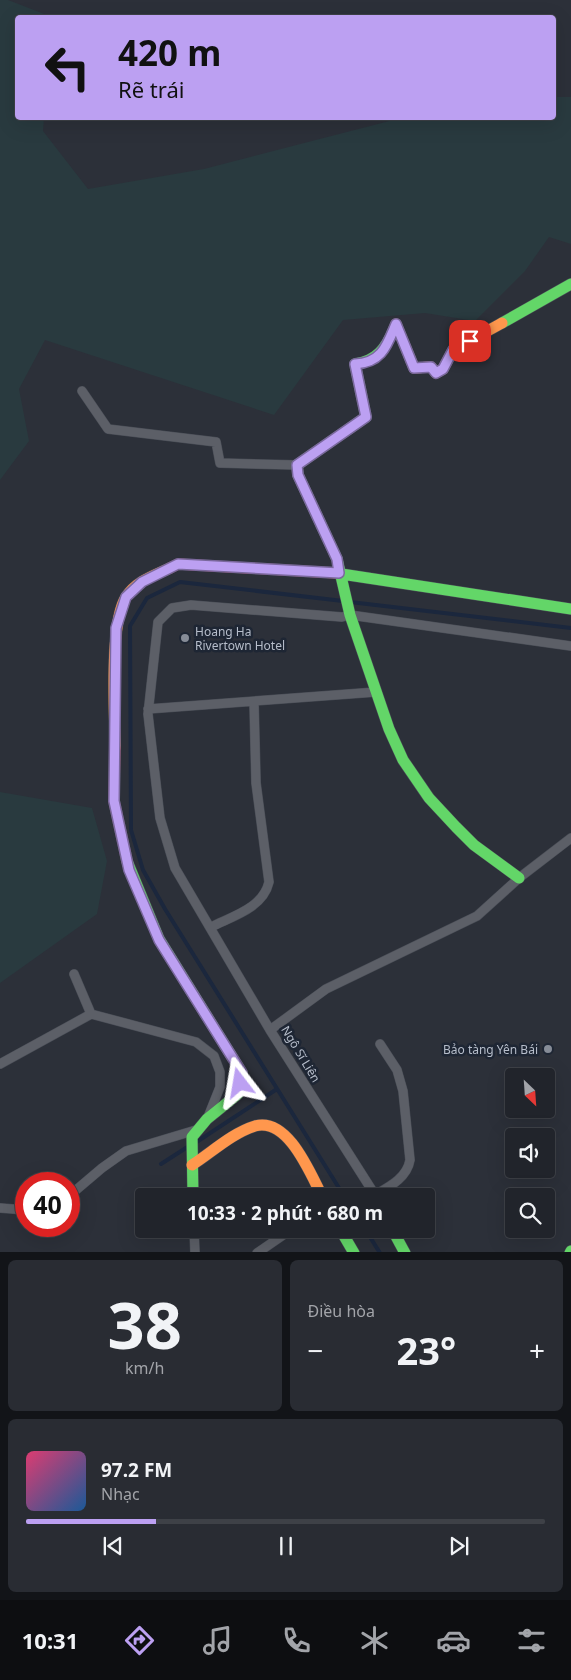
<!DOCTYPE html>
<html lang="vi">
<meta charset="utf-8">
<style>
body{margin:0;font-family:"Noto Sans",sans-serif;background:#292c33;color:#f1f3f6;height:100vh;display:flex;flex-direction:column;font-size:19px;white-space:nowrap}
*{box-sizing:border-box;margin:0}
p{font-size:16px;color:#a2a4a9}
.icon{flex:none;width:28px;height:28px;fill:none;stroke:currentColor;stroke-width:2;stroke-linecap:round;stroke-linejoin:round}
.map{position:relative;height:1252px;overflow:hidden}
.sheet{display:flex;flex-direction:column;gap:8px;padding:8px;background:#121418;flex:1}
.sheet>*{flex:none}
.guide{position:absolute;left:15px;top:15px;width:541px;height:105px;border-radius:5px;box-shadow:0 5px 20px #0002,0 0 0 1px #3e4147;background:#bca0f2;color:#111;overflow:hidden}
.needle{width:32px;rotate:155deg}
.buttons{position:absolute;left:505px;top:1068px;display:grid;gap:10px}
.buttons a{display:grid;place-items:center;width:50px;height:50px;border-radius:5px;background:#21242b;box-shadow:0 5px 20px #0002,0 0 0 1px #3e4147;font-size:25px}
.speed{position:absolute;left:15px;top:1172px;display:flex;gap:10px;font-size:25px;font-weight:700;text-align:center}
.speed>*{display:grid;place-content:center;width:65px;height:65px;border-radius:50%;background:#21242b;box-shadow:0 5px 20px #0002,0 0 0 1px #3e4147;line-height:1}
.speed .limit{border:8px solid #d22;background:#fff;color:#111}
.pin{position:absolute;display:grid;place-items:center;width:42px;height:42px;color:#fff;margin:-21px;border-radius:10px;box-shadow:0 2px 8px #0006}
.me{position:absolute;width:55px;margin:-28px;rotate:346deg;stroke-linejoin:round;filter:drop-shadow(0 0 4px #0008)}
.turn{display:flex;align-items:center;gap:18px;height:105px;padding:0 20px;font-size:22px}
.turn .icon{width:65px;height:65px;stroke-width:2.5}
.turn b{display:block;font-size:35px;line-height:42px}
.big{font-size:38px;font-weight:700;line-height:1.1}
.sheet .card{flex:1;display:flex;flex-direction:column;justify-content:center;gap:8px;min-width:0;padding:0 18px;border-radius:8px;background:#292c33}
.sheet .dial{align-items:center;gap:0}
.dial b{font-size:65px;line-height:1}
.song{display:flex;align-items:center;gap:15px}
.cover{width:60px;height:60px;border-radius:8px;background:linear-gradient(135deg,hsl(340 70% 55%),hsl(210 70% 35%))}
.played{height:5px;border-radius:2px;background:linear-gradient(90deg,#bca0f2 25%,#3e4147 25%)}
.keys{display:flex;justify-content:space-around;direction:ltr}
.heat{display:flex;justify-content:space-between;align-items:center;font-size:28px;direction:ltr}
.sheet .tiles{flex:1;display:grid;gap:8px;grid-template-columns:1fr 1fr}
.card:last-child{grid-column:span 2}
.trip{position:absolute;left:135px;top:1188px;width:300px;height:50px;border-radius:5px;background:#21242b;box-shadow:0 5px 20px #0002,0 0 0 1px #3e4147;font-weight:700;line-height:50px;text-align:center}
.tab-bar{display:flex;height:80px;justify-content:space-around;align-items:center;background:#0d0e11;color:#a2a4a9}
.tab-bar .icon{width:35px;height:35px}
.tab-bar .on{color:#bca0f2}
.tab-bar b{font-size:22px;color:#f1f3f6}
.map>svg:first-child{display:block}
.green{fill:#293a3f}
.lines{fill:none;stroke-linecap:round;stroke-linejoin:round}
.stream{stroke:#1b273d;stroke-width:4}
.street-casing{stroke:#494d56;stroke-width:10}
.fast-casing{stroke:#494d56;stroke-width:12}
.slow-casing{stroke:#494d56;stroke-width:12}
.jam-casing{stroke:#494d56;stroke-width:12}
.street{stroke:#5c5f67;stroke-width:9}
.fast{stroke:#63d668;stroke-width:11}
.slow{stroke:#ff974d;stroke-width:11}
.jam{stroke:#b3261e;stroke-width:11}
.route-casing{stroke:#7a689d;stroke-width:12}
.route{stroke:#bca0f2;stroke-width:9}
.poi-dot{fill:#868c97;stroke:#1e2634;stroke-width:2}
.labels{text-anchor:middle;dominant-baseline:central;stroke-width:5;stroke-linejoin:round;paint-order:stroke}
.poi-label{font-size:12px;fill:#b6bdca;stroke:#1e2634;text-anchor:start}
.street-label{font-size:12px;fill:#b6bdca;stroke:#1e2634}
</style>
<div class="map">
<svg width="571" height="1253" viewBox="0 0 571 1253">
<rect width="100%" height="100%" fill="#2c3039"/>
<path class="green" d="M0,0H8L52,17L18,18V118H44L43,131L88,189L204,169L401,118H554V97H571V244L549,237L525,271L475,321L425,313L343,320L274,415L45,340L19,389L29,441L0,480Z
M0,792L92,808L107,861L97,914L0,983Z"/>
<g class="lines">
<path class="stream" d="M343,601L180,582L147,598L130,626L131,830L143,870L165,909L344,1196
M350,602L571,628
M195,1143L277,1089
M161,1164L189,1146
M365,1229L380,1253"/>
<g class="street-casing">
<path id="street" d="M82,391L108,429L216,442L220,463L297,465
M148,709L376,692
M211,927C233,916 263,908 269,882L256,783L254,702
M74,974L91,1014
M270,1030L175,868L160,818L148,714L158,622L172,608L191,605L342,617L350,615L571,646
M380,1044L397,1070L403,1091L410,1160C407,1178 389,1187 375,1195L270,1030L326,989L477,916L519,878L571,838
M0,1064L91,1014L196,1042L214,1056L220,1072V1087L208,1117
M69,1196L102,1168L126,1151L196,1130
M0,1208L26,1210
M194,1229L195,1253
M257,1253L292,1229"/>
</g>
<g class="fast-casing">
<path id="fast" d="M502,323L571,284
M394,329C386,348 377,361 355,364L366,417L297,465L298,475L337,559L350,615L389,729L403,760L429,798L456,827L474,845L519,878
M335,573L571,609
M127,861L159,939L242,1073L238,1094L207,1119L192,1137L193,1196
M340,1229L354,1253
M392,1229L405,1253
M570,1253L571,1251"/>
</g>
<g class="slow-casing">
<path id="slow" d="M394,329L396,324L414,368L431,367L436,373L443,369L453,350L502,323
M115,748C115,714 109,623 126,597C136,581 155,575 170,568
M192,1165C211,1153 232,1133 255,1126C288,1117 310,1173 322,1196
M375,1195V1196"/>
</g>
<g class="jam-casing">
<path id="jam" d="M170,568L178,564L335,573
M115,748L114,801L127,861"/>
</g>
<use href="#street" class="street"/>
<use href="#fast" class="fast"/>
<use href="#slow" class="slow"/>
<use href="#jam" class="jam"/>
</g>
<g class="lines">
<g class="route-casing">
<path id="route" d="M240,1083L242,1073L159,940L129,870L114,801L116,628L126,597L142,582L178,564L339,573L337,559L298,475L297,465L366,417L355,364C382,363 387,345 396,324L414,368L431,367L436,373L443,369L453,350L470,341"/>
</g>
<use href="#route" class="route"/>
</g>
<g class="poi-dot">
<circle cx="185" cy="638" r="5"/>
<circle cx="548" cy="1049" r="5"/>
</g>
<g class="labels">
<g class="poi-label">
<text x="195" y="631">Hoang Ha<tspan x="195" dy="14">Rivertown Hotel</tspan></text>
<text x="538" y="1049" text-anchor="end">Bảo tàng Yên Bái</text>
</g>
<g class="street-label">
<text transform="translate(301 1054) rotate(59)">Ngô Sĩ Liên</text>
</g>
</g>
</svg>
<div class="buttons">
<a><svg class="needle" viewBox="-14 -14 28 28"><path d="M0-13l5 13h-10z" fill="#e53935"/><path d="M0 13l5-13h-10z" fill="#a2a4a9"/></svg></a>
<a><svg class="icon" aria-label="sound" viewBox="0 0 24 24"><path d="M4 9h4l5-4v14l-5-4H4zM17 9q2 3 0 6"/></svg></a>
<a><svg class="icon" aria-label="search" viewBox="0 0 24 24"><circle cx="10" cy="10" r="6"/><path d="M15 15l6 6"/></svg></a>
</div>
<div class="speed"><div class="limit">40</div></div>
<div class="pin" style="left:470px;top:341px;background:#d93025"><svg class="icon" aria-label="arrive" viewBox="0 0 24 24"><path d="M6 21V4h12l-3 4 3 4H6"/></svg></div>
<svg class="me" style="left:240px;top:1083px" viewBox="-20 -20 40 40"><path d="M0-17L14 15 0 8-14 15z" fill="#bca0f2" stroke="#fff" stroke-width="4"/></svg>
<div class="trip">10:33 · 2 phút · 680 m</div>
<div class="guide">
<div class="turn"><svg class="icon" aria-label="left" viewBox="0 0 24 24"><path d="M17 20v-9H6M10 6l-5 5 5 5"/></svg><div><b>420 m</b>Rẽ trái</div></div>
</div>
</div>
<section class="sheet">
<div class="tiles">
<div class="card dial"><b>38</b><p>km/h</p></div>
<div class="card"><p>Điều hòa</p>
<div class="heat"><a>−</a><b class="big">23°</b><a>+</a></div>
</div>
<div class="card">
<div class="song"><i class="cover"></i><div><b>97.2 FM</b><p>Nhạc</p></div></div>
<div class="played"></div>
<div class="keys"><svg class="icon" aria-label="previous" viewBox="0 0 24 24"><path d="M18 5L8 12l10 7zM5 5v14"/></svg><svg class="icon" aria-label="pause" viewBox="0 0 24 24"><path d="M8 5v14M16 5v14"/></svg><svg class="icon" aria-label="next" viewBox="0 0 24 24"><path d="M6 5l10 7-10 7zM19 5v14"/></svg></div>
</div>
</div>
</section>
<nav class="tab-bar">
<b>10:31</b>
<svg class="icon on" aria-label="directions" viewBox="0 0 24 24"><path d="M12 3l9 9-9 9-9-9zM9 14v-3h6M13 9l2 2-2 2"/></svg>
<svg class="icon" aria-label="music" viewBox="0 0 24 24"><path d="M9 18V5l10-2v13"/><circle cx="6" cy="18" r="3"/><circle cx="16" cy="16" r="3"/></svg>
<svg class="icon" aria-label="phone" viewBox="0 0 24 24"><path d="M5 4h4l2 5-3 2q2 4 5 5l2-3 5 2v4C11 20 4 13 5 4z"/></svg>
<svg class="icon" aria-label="climate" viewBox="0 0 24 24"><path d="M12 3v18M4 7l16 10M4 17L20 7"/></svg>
<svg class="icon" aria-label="car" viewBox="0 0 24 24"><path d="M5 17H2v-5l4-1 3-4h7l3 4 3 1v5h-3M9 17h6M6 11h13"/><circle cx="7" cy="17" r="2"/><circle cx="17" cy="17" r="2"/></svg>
<svg class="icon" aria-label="filters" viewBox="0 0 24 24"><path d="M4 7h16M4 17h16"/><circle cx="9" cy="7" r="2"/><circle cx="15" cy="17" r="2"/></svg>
</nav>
